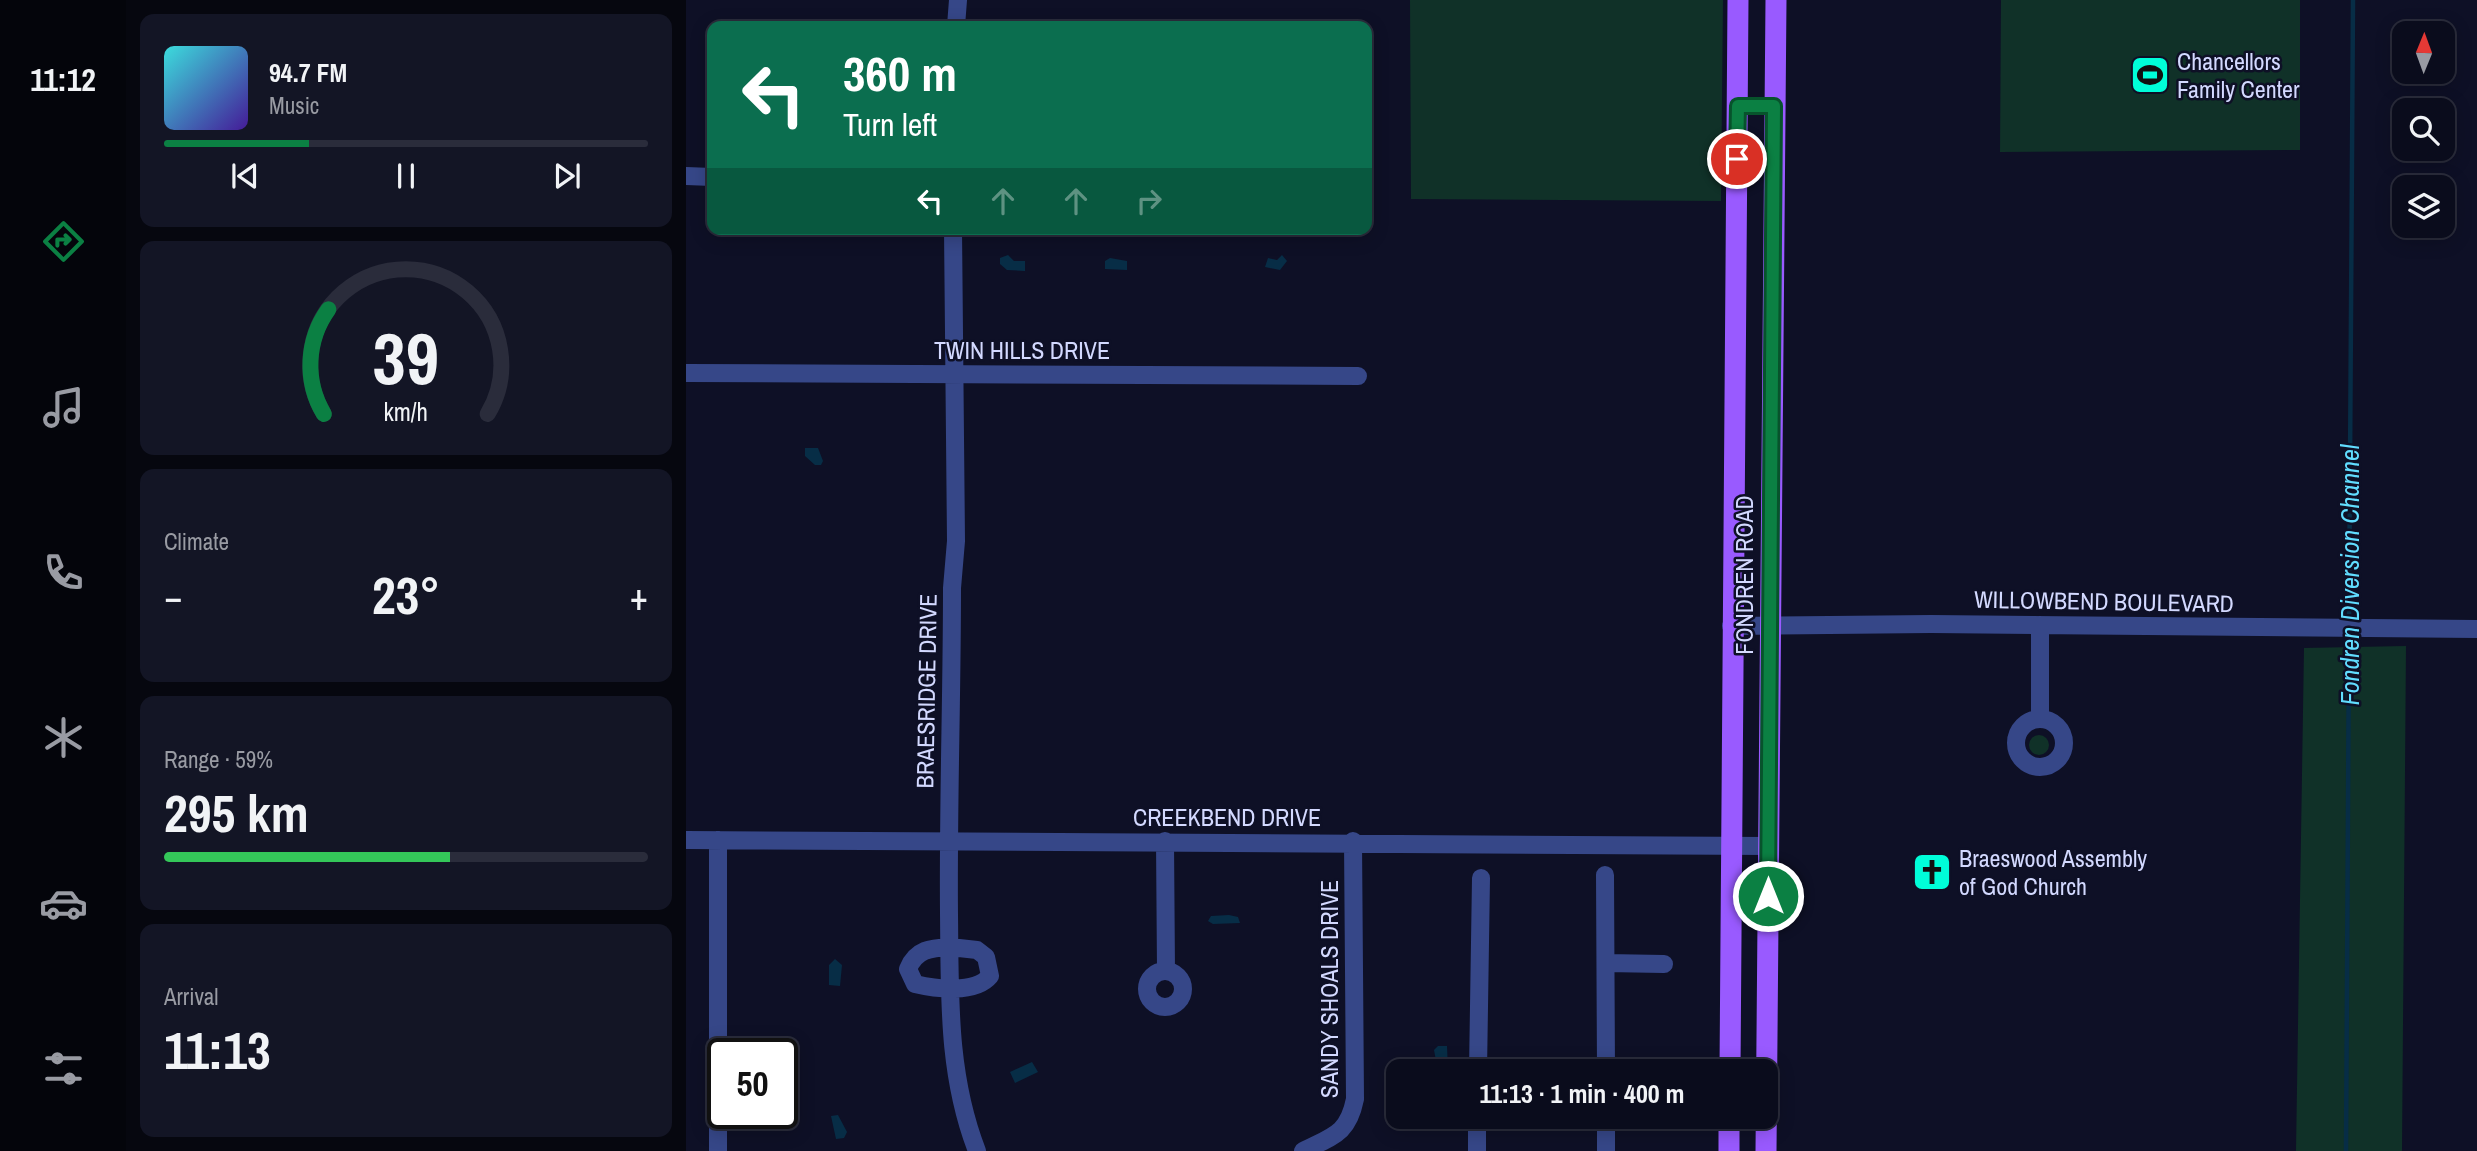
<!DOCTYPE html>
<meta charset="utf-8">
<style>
body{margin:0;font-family:"Archivo Narrow",sans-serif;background:#131525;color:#f1f3f6;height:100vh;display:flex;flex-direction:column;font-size:26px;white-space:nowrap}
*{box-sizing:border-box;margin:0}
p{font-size:23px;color:#999ba3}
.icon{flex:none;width:38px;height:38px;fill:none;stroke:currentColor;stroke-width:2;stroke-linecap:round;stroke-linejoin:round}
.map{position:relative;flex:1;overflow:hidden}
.side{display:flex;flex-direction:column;gap:14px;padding:14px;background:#06070f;width:560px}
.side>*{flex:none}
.hud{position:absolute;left:21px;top:21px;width:665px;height:214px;border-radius:14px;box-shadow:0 4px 18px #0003,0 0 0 2px #2a2c3b;background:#0b6e4f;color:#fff;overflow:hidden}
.needle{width:46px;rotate:1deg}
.buttons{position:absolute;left:1706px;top:21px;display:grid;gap:14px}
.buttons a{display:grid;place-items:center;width:63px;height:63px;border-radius:14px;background:#0a0c1c;box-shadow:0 4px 18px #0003,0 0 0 2px #2a2c3b;font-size:35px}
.speed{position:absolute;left:21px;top:1038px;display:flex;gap:14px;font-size:35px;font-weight:700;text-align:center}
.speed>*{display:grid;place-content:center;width:91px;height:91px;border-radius:50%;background:#0a0c1c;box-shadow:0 4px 18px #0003,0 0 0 2px #2a2c3b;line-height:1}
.speed .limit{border:4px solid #111;border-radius:10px;background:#fff;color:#111}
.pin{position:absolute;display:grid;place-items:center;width:60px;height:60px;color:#fff;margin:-30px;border:4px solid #fff;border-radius:50%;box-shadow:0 2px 7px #0007}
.me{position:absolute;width:77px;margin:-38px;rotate:0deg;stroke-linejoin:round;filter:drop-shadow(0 0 5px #0008)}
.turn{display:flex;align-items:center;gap:24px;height:147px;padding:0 21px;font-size:32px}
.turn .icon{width:91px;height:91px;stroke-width:2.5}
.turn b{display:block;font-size:49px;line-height:60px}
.lanes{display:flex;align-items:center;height:66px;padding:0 21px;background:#0003;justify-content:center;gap:35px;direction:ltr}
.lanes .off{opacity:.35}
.big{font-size:52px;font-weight:800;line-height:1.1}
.side .card{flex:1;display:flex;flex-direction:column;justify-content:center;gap:10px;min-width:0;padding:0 24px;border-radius:14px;background:#131525}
.side .dial{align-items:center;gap:0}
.dial svg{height:182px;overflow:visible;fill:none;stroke:#2a2c3b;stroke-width:7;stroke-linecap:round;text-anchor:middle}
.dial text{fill:#f1f3f6;stroke:none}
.song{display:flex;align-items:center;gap:21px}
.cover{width:84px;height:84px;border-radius:10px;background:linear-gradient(135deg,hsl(180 70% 55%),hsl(260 70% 35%))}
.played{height:7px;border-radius:4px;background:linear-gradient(90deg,#0b8043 30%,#2a2c3b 30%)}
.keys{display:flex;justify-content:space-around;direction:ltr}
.heat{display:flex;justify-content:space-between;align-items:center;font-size:38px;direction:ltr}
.charge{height:10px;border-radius:5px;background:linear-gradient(90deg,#34c759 59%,#2a2c3b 0)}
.trip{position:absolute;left:700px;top:1059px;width:392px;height:70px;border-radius:14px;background:#0a0c1c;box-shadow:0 4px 18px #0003,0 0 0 2px #2a2c3b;font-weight:800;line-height:70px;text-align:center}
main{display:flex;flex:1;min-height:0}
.menu{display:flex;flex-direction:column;width:126px;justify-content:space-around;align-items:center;background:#04050b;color:#999ba3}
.menu .icon{width:49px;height:49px}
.menu .active{color:#0b8043}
.menu b{font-size:32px;color:#f1f3f6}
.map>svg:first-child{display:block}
.green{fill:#103128}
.water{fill:#072d46}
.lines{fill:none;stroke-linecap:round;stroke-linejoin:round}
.stream{stroke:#072d46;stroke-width:4.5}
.minor{stroke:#364788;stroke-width:18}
.major{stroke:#995aff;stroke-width:21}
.route-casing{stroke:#07532c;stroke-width:18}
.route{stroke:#0b8043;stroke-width:12}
.labels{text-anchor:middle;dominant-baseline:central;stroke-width:5;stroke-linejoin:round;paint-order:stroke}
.poi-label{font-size:24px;fill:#d3d9ff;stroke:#0e1026;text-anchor:start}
.street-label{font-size:24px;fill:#d3d9ff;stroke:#0e1026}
.water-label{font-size:26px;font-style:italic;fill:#61ddff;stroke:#0e1026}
</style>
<main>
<nav class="menu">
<b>11:12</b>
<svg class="icon active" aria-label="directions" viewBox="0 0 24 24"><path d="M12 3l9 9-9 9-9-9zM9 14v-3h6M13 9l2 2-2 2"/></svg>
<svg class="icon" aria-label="music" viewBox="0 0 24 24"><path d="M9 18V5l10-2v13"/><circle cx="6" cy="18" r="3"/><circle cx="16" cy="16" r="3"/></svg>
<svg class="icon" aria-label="phone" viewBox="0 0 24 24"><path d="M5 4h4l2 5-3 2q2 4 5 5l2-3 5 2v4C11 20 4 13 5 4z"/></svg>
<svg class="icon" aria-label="climate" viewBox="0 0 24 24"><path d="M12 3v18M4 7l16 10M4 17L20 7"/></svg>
<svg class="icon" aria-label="car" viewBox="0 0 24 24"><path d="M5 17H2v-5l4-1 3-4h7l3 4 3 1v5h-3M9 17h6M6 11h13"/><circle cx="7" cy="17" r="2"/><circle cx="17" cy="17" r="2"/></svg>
<svg class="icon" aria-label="filters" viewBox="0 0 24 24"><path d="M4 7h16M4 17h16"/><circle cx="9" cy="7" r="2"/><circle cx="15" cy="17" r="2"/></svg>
</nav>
<section class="side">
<div class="card">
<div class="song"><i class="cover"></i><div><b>94.7 FM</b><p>Music</p></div></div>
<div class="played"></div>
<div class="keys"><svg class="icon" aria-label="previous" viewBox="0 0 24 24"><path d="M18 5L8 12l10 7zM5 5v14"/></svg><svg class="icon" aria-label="pause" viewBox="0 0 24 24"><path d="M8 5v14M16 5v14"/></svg><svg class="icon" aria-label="next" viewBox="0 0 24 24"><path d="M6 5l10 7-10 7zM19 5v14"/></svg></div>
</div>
<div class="card dial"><svg viewBox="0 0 100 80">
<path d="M14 69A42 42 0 1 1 86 69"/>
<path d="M14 69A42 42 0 0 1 16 23" stroke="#0b8043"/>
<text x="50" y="56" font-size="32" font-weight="700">39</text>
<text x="50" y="72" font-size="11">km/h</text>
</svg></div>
<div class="card"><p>Climate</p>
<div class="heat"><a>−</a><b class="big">23°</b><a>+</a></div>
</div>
<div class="card"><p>Range · 59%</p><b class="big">295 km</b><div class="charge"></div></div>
<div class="card"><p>Arrival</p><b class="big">11:13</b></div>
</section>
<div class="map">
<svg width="1791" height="1151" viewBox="0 0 1791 1151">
<rect width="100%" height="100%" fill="#0e1026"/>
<path class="green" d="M724,0H1037L1035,201L725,199Z
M1315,0H1614V150L1314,152Z
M1720,646L1716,1151H1610L1618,648Z
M1343 745a10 10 0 1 1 20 0a10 10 0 1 1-20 0Z"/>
<path class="water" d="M322,255L328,261H339V271L321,270L314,264V258Z
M596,255L601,261L594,270L579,267L582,258L591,260Z
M424,258L441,261V270L419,269V261Z
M119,448H132L137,461L135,465H129L119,456Z
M543,915L552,917L554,923L527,924L522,921L525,916Z
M149,959L156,965L154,986L143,985V965Z
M752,1046H761L762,1069L751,1066L748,1050Z
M346,1062L352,1072L329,1083L324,1072Z
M152,1115L161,1132L158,1138L150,1139L145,1116Z"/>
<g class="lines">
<path class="stream" d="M1663,625L1667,0
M1660,1151L1663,634"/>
<path class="minor" d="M270,26L272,0
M0,176L26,177
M267,229L270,541L266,588C266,697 262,805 263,914C264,995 261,1074 291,1151
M0,373L672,376
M1354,625V719
M1045,626L1245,624L1791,629
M1330 743a24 24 0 1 1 48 0a24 24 0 1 1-48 0Z
M0,840L1082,846
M479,841L480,971
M919,875L920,1071
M264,947L291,950L300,957L304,976C289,994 250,989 229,984L222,969C230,949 245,948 264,947Z
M920,963L978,964
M461 989a18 18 0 1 1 36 0a18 18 0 1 1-36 0Z
M792,1071L795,878
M920,1116V1151
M32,1151V840
M617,1151C647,1136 662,1134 669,1099L667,841
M791,1151V1116"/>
<path class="major" d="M1044,1071L1052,0
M1043,1151V1116
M1080,1151L1090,0"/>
</g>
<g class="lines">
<g class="route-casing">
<path id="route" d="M1051,159L1052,106H1088L1082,896"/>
</g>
<use href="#route" class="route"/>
</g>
<defs>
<g id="stadium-square" transform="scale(2.0125)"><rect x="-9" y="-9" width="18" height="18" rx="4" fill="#00fed9" stroke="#0e1026"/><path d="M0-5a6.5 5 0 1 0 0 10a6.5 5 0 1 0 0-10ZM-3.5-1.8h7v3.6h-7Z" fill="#111"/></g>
<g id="church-square" transform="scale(2.0125)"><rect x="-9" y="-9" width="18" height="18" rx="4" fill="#00fed9" stroke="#0e1026"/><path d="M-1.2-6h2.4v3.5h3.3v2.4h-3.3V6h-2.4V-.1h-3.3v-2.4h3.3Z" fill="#111"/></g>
</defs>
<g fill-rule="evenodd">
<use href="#stadium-square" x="1464" y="75"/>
<use href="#church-square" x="1246" y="872"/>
</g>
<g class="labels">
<g class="poi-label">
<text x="1491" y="61">Chancellors<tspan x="1491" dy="28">Family Center</tspan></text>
<text x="1273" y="858">Braeswood Assembly<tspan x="1273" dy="28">of God Church</tspan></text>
</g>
<g class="street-label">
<text x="336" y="350">TWIN HILLS DRIVE</text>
<text transform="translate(1058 575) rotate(-90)">FONDREN ROAD</text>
<text transform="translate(1418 601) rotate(1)">WILLOWBEND BOULEVARD</text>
<text transform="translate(240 691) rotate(-89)">BRAESRIDGE DRIVE</text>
<text x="541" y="817">CREEKBEND DRIVE</text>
<text transform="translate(643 989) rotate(-90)">SANDY SHOALS DRIVE</text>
</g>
<g class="water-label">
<text transform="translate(1663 575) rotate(-90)">Fondren Diversion Channel</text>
</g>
</g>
</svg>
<div class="buttons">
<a><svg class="needle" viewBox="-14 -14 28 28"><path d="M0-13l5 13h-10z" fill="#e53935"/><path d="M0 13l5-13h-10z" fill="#999ba3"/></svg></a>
<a><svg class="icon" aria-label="search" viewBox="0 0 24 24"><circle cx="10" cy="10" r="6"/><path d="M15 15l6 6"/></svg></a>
<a><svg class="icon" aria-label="layers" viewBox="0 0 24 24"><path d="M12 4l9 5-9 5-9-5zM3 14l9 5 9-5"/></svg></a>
</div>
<div class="speed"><div class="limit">50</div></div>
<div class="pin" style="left:1051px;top:159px;background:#d93025"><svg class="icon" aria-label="arrive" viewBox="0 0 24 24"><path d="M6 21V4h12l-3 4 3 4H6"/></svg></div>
<svg class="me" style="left:1082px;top:896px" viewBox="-20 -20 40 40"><circle r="17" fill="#0b8043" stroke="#fff" stroke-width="3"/><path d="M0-11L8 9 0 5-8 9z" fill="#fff"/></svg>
<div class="trip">11:13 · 1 min · 400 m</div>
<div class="hud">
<div class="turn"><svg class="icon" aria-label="left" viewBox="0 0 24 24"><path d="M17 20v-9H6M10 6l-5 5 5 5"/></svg><div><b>360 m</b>Turn left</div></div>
<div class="lanes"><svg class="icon" aria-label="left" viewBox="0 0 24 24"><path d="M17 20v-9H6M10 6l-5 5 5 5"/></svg><svg class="icon off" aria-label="ahead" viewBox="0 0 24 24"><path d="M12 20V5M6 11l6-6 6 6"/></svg><svg class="icon off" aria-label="ahead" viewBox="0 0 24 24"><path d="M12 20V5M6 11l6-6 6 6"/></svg><svg class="icon off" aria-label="right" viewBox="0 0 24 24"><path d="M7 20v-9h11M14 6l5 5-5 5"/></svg></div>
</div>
</div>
</main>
